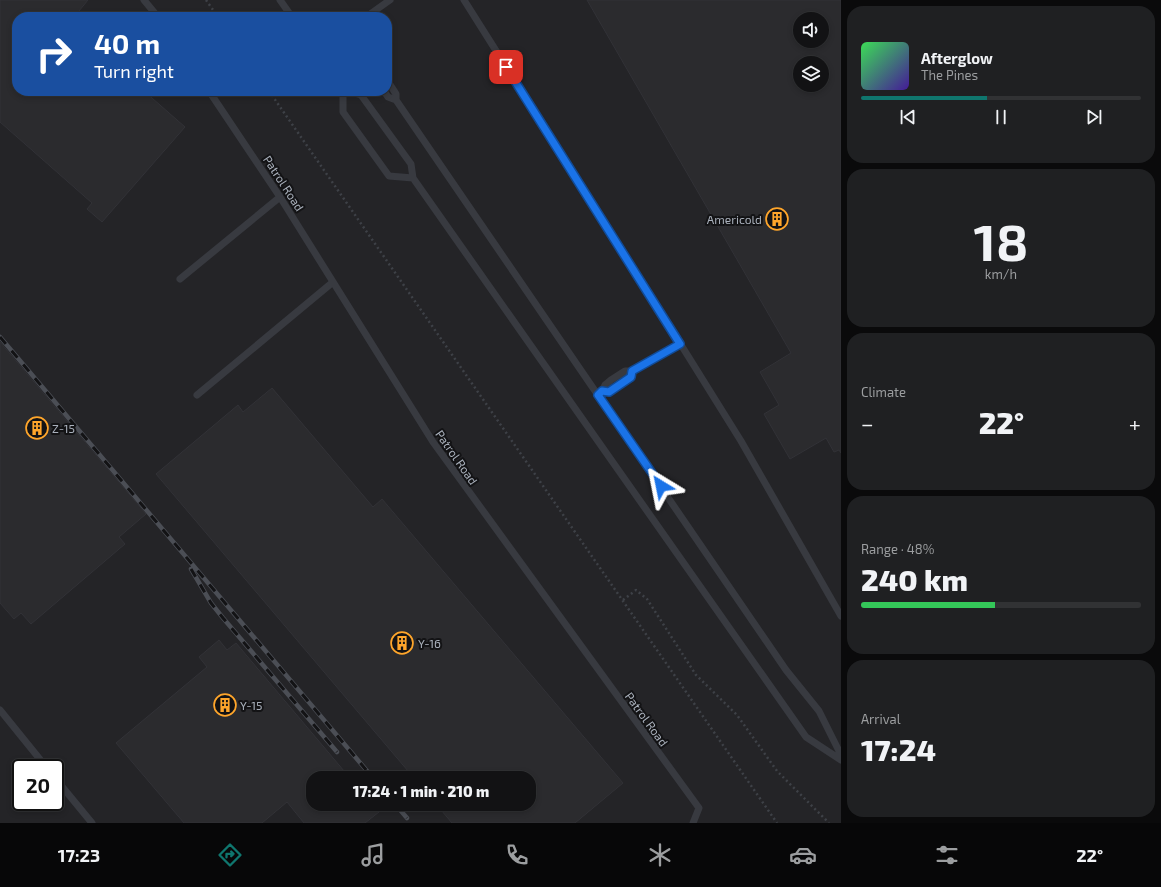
<!DOCTYPE html>
<meta charset="utf-8">
<style>
body{margin:0;font-family:"Exo 2",sans-serif;background:#1f2022;color:#f1f3f6;height:100vh;display:flex;flex-direction:column;font-size:15px;white-space:nowrap}
*{box-sizing:border-box;margin:0}
p{font-size:13px;color:#9c9ea0}
.icon{flex:none;width:22px;height:22px;fill:none;stroke:currentColor;stroke-width:2;stroke-linecap:round;stroke-linejoin:round}
.map{position:relative;flex:1;overflow:hidden}
.drawer{display:flex;flex-direction:column;gap:6px;padding:6px;background:#0a0a0b;width:320px}
.drawer>*{flex:none}
.guide{position:absolute;left:12px;top:12px;width:380px;height:84px;border-radius:16px;box-shadow:0 2px 6px #0003,0 0 0 1px #313234;background:#1a4fa0;color:#fff;overflow:hidden}
.fabs{position:absolute;left:793px;top:12px;display:grid;gap:8px}
.fabs a{display:grid;place-items:center;width:36px;height:36px;border-radius:50%;background:#121214;box-shadow:0 2px 6px #0003,0 0 0 1px #313234;font-size:20px}
.speed{position:absolute;left:12px;top:759px;display:flex;gap:8px;font-size:20px;font-weight:700;text-align:center}
.speed>*{display:grid;place-content:center;width:52px;height:52px;border-radius:50%;background:#121214;box-shadow:0 2px 6px #0003,0 0 0 1px #313234;line-height:1}
.speed .limit{border:2px solid #111;border-radius:6px;background:#fff;color:#111}
.pin{position:absolute;display:grid;place-items:center;width:34px;height:34px;color:#fff;margin:-17px;border-radius:8px;box-shadow:0 2px 6px #0006}
.me{position:absolute;width:44px;margin:-22px;rotate:325deg;stroke-linejoin:round;filter:drop-shadow(0 0 3px #0008)}
.turn{display:flex;align-items:center;gap:14px;height:84px;padding:0 16px;font-size:18px}
.turn .icon{width:52px;height:52px;stroke-width:2.5}
.turn b{display:block;font-size:28px;line-height:34px}
.big{font-size:30px;font-weight:800;line-height:1.1}
.drawer .tile{flex:1;display:flex;flex-direction:column;justify-content:center;gap:6px;min-width:0;padding:0 14px;border-radius:16px;background:#1f2022}
.drawer .dial{align-items:center;gap:0}
.dial b{font-size:52px;line-height:1}
.song{display:flex;align-items:center;gap:12px}
.cover{width:48px;height:48px;border-radius:6px;background:linear-gradient(135deg,hsl(130 70% 55%),hsl(260 70% 35%))}
.played{height:4px;border-radius:2px;background:linear-gradient(90deg,#0f766e 45%,#313234 45%)}
.keys{display:flex;justify-content:space-around;direction:ltr}
.heat{display:flex;justify-content:space-between;align-items:center;font-size:22px;direction:ltr}
.charge{height:6px;border-radius:3px;background:linear-gradient(90deg,#34c759 48%,#313234 0)}
.trip{position:absolute;left:306px;top:771px;width:230px;height:40px;border-radius:16px;background:#121214;box-shadow:0 2px 6px #0003,0 0 0 1px #313234;font-weight:800;line-height:40px;text-align:center}
.menu{display:flex;height:64px;justify-content:space-around;align-items:center;background:#070708;color:#9c9ea0}
.menu .icon{width:28px;height:28px}
.menu .current{color:#0f766e}
.menu b{font-size:18px;color:#f1f3f6}
main{display:flex;flex:1;min-height:0}
.map>svg:first-child{display:block}
.built{fill:#242427;fill-rule:evenodd}
.building{fill:#2b2b2e;stroke:#323237;fill-rule:evenodd}
.lines{fill:none;stroke-linecap:round;stroke-linejoin:round}
.path{stroke:#3e4147;stroke-width:2.5;stroke-dasharray:2 3;stroke-linecap:butt}
.lane{stroke:#383a40;stroke-width:7}
.rail-casing{stroke:#4b4e55;stroke-width:4.5}
.rail{stroke:#131315;stroke-width:3;stroke-dasharray:9;stroke-linecap:butt}
.route-casing{stroke:#114b97;stroke-width:10}
.route{stroke:#1a73e8;stroke-width:7}
.labels{text-anchor:middle;dominant-baseline:central;stroke-width:4;stroke-linejoin:round;paint-order:stroke}
.street-label{font-size:12px;fill:#a9b0bb;stroke:#131315}
.poi-label{font-size:12px;fill:#a9b0bb;stroke:#131315;text-anchor:start}
</style>
<main>
<div class="map">
<svg width="841" height="823" viewBox="0 0 841 823">
<rect width="100%" height="100%" fill="#18181a"/>
<path class="built" d="M0,0H841V823H0ZM17,17H387V91H17ZM800,19H822V41H800ZM800,63H822V85H800ZM21,768H55V802H21ZM313,778H529V804H313Z"/>
<path class="building" d="M0,0H88L74,17H17V91H144L185,127L102,222L87,209L92,203L0,122Z
M587,0H841V453L839,450L834,452L826,438L790,459L764,414L779,405L760,372L791,353ZM800,19H822V41H800ZM800,63H822V85H800Z
M0,342L146,514L119,537L125,544L31,624L21,613L14,619L0,603Z
M272,388L373,507L382,499L623,783L575,823H452L436,804H529V778H414L156,474L238,405L243,412Z
M219,640L227,650L236,643L350,778H313V804H372L379,812L365,823H304L287,802L262,823H184L116,743L207,667L199,657Z"/>
<g class="lines">
<path class="path" d="M206,0L218,17
M269,91L777,823
M623,600L636,590L647,599L696,675L737,715L777,771L829,823"/>
<path class="lane" d="M144,0L158,17
M280,0L292,17
M464,0L625,255L741,441L841,616
M366,17L390,0
M387,80L396,94V100L786,670L819,711L841,755
M209,91L280,197L433,442L699,808L693,823
M343,91V112L389,176L413,178
M348,91L361,95L411,164L413,178L806,737L841,760
M384,91L388,97L396,100
M180,279L280,197
M602,391L609,392L631,377L632,371
M197,395L333,282
M598,395L602,391L605,385L611,380L625,371H632L680,344
M0,710L47,768
M55,778L92,823"/>
<g class="rail-casing">
<path id="rail" d="M0,337L373,778
M191,569L211,603L223,618L337,752
M395,804L407,818"/>
</g>
<use href="#rail" class="rail"/>
</g>
<g class="lines">
<g class="route-casing">
<path id="route" d="M506,67L680,344L632,371L631,377L609,392L602,391L598,395L661,486"/>
</g>
<use href="#route" class="route"/>
</g>
<defs>
<g id="building-ring" transform="scale(1.15)"><circle r="9.5" fill="#131315" stroke="#ffa62b" stroke-width="1.5"/><path d="M-4-6H4V6H1V3H-1V6H-4ZM-2.5-4.3h1.7v1.8h-1.7ZM.8-4.3h1.7v1.8H.8ZM-2.5-1h1.7V.8h-1.7ZM.8-1h1.7V.8H.8Z" fill="#ffa62b"/></g>
</defs>
<g fill-rule="evenodd">
<use href="#building-ring" x="777" y="219"/>
<use href="#building-ring" x="37" y="428"/>
<use href="#building-ring" x="402" y="643"/>
<use href="#building-ring" x="225" y="705"/>
</g>
<g class="labels">
<g class="street-label">
<text transform="translate(284 183) rotate(57)">Patrol Road</text>
<text transform="translate(457 457) rotate(55)">Patrol Road</text>
<text transform="translate(647 719) rotate(54)">Patrol Road</text>
</g>
<g class="poi-label">
<text x="762" y="219" text-anchor="end">Americold</text>
<text x="52" y="428">Z-15</text>
<text x="418" y="643">Y-16</text>
<text x="240" y="705">Y-15</text>
</g>
</g>
</svg>
<div class="fabs">
<a><svg class="icon" aria-label="sound" viewBox="0 0 24 24"><path d="M4 9h4l5-4v14l-5-4H4zM17 9q2 3 0 6"/></svg></a>
<a><svg class="icon" aria-label="layers" viewBox="0 0 24 24"><path d="M12 4l9 5-9 5-9-5zM3 14l9 5 9-5"/></svg></a>
</div>
<div class="speed"><div class="limit">20</div></div>
<div class="pin" style="left:506px;top:67px;background:#d93025"><svg class="icon" aria-label="arrive" viewBox="0 0 24 24"><path d="M6 21V4h12l-3 4 3 4H6"/></svg></div>
<svg class="me" style="left:661px;top:486px" viewBox="-20 -20 40 40"><path d="M0-17L14 15 0 8-14 15z" fill="#1a73e8" stroke="#fff" stroke-width="4"/></svg>
<div class="trip">17:24 · 1 min · 210 m</div>
<div class="guide">
<div class="turn"><svg class="icon" aria-label="right" viewBox="0 0 24 24"><path d="M7 20v-9h11M14 6l5 5-5 5"/></svg><div><b>40 m</b>Turn right</div></div>
</div>
</div>
<section class="drawer">
<div class="tile">
<div class="song"><i class="cover"></i><div><b>Afterglow</b><p>The Pines</p></div></div>
<div class="played"></div>
<div class="keys"><svg class="icon" aria-label="previous" viewBox="0 0 24 24"><path d="M18 5L8 12l10 7zM5 5v14"/></svg><svg class="icon" aria-label="pause" viewBox="0 0 24 24"><path d="M8 5v14M16 5v14"/></svg><svg class="icon" aria-label="next" viewBox="0 0 24 24"><path d="M6 5l10 7-10 7zM19 5v14"/></svg></div>
</div>
<div class="tile dial"><b>18</b><p>km/h</p></div>
<div class="tile"><p>Climate</p>
<div class="heat"><a>−</a><b class="big">22°</b><a>+</a></div>
</div>
<div class="tile"><p>Range · 48%</p><b class="big">240 km</b><div class="charge"></div></div>
<div class="tile"><p>Arrival</p><b class="big">17:24</b></div>
</section>
</main>
<nav class="menu">
<b>17:23</b>
<svg class="icon current" aria-label="directions" viewBox="0 0 24 24"><path d="M12 3l9 9-9 9-9-9zM9 14v-3h6M13 9l2 2-2 2"/></svg>
<svg class="icon" aria-label="music" viewBox="0 0 24 24"><path d="M9 18V5l10-2v13"/><circle cx="6" cy="18" r="3"/><circle cx="16" cy="16" r="3"/></svg>
<svg class="icon" aria-label="phone" viewBox="0 0 24 24"><path d="M5 4h4l2 5-3 2q2 4 5 5l2-3 5 2v4C11 20 4 13 5 4z"/></svg>
<svg class="icon" aria-label="climate" viewBox="0 0 24 24"><path d="M12 3v18M4 7l16 10M4 17L20 7"/></svg>
<svg class="icon" aria-label="car" viewBox="0 0 24 24"><path d="M5 17H2v-5l4-1 3-4h7l3 4 3 1v5h-3M9 17h6M6 11h13"/><circle cx="7" cy="17" r="2"/><circle cx="17" cy="17" r="2"/></svg>
<svg class="icon" aria-label="filters" viewBox="0 0 24 24"><path d="M4 7h16M4 17h16"/><circle cx="9" cy="7" r="2"/><circle cx="15" cy="17" r="2"/></svg>
<b>22°</b>
</nav>
